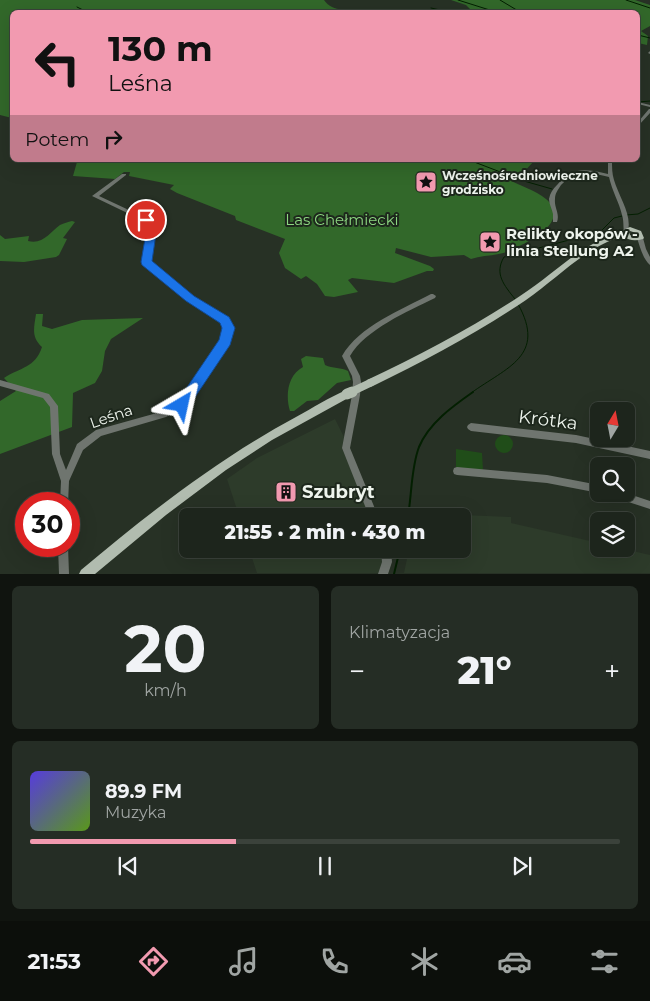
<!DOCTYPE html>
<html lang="pl">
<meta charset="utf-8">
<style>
body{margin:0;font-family:Montserrat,sans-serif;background:#252d25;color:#f1f3f6;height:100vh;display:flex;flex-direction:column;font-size:19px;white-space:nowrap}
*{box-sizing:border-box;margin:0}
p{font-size:16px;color:#a0a5a3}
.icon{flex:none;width:28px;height:28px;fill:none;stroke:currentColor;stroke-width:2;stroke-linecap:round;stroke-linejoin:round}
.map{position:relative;height:574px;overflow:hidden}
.panel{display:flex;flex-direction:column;gap:12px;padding:12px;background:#10140f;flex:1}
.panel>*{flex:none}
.top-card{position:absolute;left:10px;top:10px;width:630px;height:152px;border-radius:8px;box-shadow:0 5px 20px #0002,0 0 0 1px #3b423b;background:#f29ab0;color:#111;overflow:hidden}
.needle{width:32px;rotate:10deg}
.controls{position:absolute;left:590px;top:402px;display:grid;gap:10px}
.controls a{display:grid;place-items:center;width:45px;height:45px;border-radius:8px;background:#1d251c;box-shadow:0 5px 20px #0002,0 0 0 1px #3b423b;font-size:25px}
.speed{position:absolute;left:15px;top:492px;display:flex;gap:10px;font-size:25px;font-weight:700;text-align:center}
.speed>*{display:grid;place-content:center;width:65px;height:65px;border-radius:50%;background:#1d251c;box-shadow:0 5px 20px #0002,0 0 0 1px #3b423b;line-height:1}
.speed .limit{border:8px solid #d22;background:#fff;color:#111}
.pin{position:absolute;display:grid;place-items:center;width:42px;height:42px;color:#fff;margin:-21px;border:2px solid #fff;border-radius:50%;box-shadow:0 1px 5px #0007}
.me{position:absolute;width:55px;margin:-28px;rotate:36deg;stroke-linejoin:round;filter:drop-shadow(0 0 4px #0008)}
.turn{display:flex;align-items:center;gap:18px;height:105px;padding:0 15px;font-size:22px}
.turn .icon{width:65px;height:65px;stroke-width:2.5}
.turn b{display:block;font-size:35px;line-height:42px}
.then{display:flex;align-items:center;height:48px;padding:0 15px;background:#0003;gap:10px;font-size:19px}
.big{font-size:38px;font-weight:800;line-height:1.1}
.panel .tile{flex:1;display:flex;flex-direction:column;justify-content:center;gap:8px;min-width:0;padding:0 18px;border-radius:8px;background:#252d25}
.panel .dial{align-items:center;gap:0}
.dial b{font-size:65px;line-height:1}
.song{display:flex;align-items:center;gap:15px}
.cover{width:60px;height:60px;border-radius:8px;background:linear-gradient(135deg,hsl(250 70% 55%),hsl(90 70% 35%))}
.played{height:5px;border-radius:2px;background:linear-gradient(90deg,#f29ab0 35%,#3b423b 35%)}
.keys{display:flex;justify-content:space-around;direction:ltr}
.heat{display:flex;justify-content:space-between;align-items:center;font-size:28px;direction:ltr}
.panel .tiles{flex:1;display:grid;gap:12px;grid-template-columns:1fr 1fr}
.tile:last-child{grid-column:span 2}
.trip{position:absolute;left:179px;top:508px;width:292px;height:50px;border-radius:8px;background:#1d251c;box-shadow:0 5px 20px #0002,0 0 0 1px #3b423b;font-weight:800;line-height:50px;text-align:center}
.tabs{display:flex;height:80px;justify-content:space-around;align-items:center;background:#0c0f0b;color:#a0a5a3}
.tabs .icon{width:35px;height:35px}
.tabs .active{color:#f29ab0}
.tabs b{font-size:22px;color:#f1f3f6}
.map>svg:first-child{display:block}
.built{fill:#2d3b2a}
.green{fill:#204d19}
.forest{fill:#32682a}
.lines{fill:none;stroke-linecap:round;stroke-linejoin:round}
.stream-far1{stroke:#031f01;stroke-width:1}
.stream{stroke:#031f01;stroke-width:2}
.minor{fill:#6f756f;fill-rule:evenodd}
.major{fill:#b1bcaf;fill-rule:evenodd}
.major-bridge-far1{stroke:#b1bcaf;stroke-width:8}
.major-bridge{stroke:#b1bcaf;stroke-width:11}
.route{fill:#1a73e8;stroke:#114b97}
.labels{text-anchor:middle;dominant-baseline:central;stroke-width:4;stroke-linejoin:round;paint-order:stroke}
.far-poi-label{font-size:12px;font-weight:bold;fill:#eef4ed;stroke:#1d271c;text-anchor:start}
.park-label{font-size:15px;fill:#8dd781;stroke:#1d271c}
.poi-label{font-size:15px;font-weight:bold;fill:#eef4ed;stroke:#1d271c;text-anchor:start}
.street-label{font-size:15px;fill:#eef4ed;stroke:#1d271c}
.near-street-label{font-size:18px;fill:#eef4ed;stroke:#1d271c}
.near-poi-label{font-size:18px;font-weight:bold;fill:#eef4ed;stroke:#1d271c;text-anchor:start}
</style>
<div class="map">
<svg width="650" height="574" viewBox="0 0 650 574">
<rect width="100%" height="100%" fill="#273125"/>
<path class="built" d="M335,419L344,437L342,448L371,516H239L227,479L257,458Z
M417,513L511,517V523L599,543V549H624L650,555V573H404L409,549H462V516H416Z
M249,549H383L385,556L380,573H257Z"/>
<path class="green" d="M495 444a9 9 0 1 1 18 0a9 9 0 1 1-18 0Z
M456,449L482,453L483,470L456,468Z"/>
<path class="forest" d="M0,0H324C333,13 350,9 364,12H12V118L0,115Z
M451,0H635L650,5V26L641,31L648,36L647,45L638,43V12H438C445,8 460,14 471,10L466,5Z
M57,160H535L521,175H506L505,178C518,185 535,190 546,199C573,222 525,244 509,251C497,256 483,255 471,259L464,255L431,257L396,248L395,253L430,266L434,269L433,271H427L394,283L352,278L348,280L358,292L334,297L325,296L317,284L306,276L301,279L285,268L279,253L285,239L236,220L235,216L177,193L170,189L174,185L129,176L130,172H124L115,179L73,176L77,162L61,163Z
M72,221L75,222L63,238L67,239L59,255L56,257L24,262L0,261V235L5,239L29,236L28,241C43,245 50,232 60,225C64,223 68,222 72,221Z
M36,314H43L42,326L52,329L82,320L143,318L111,339L105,351L102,371L95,383L73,393L72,427L0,454V401L16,391L4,378C21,367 35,368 42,347C31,337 34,328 36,314Z
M306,356L323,358L325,365C333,369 341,367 348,371L351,380L337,383L318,400L307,401L294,411H290C285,395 288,375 303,367L301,359Z"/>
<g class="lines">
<path class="stream-far1" d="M458,0L496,12
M500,0L520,12
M626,0L650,8
M77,7L87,12
M431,8L449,12
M418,12H435
M638,35L650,38
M638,102L650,101
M469,160L524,181L552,189
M626,215L638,214L650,208
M515,299C504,285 494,274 504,257L600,232L614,218L622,216
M471,393C507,367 547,356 518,304"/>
<path class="stream" d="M408,516C412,493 411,468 419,447C429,423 453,406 473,392
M394,574L400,549"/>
<path class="minor" d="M650,51V54L648,53Z
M638,102L650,105V107L638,104Z
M649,109H650V113L639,125H638V122Z
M608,160H612C612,167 612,174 614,180C619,197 632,214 628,231H624C623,226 624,221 622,215C619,202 612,191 609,177C589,172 576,169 561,185C558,190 555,193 555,199C554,208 560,213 557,222H553C553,220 553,217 553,214C552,209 549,204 549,199C550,193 553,189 557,185C573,166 586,169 608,174Z
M122,174H126V175L99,196L148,219L155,227L149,261L192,296L226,318L231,328L229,341L186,407L166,417L101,436L83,450L69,481L68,504H60L61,481L52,454L50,407L43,398L0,386V380L49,394L58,406L60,454L66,470L77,444L96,430L164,411L180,403L223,341L225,328L221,322L188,300L144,263L143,262L149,227L144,221L92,196Z
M640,236L643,238L646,249L650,257V265C643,259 640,247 637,238Z
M431,294H433L436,296L435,298C408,311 365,330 350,356L360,376L361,382L360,395L350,448L378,516H369L342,448L352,395L353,382L352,376L342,356C359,326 401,310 431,294Z
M471,423L576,435L650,451V459L576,443L471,431L468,429L467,427L468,425Z
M457,467L547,475L599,485V493L547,483L457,475L454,474L453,471L454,468Z
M626,493L650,501V509L613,497L612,494Z
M58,546H68L69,574H59Z
M381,549H391L392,562L388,574H378L382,562Z"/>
<path class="major" d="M630,227L641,231L644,238L643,239C636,241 629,241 623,236C585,247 558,278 526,300C477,333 426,360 373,386L370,387L367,386L366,383L367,380C420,355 471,328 520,296C556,273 579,244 622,232L623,230ZM630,231L636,233L637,237L630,235L629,232Z
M347,390L350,391L352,394L350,397L272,440L226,470L166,515L95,574H79L81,570C149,513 218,459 296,417C313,408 329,397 347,390Z"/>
<path class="major-bridge-far1" d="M349,393L370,383"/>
<path class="major-bridge" d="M347,394L352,392"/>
</g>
<path class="route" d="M146,217L150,218L157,227L152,261L194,296L229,317L235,328L230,345L187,409L182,411L178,409L175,405L219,340L222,328L220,323L186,301L142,265L141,262L147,227L141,220Z"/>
<defs>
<g id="sight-square" transform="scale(1.125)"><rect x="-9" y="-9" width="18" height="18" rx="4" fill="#f29ab0" stroke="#1d271c"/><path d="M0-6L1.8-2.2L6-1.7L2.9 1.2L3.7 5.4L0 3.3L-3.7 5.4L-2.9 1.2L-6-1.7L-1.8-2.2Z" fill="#111"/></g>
<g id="building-square" transform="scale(1.125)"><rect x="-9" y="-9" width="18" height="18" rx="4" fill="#f29ab0" stroke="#1d271c"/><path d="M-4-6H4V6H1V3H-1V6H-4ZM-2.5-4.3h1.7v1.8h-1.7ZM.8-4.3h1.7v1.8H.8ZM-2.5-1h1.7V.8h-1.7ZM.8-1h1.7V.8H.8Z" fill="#111"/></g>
</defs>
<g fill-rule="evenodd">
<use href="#sight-square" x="426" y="182"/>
<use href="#sight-square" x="490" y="242"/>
<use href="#building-square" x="286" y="492"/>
</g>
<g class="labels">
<g class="far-poi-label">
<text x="442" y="175">Wcześnośredniowieczne<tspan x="442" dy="14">grodzisko</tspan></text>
</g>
<g class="park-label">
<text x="342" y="219">Las Chełmiecki</text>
</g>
<g class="poi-label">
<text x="506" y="233">Relikty okopów -<tspan x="506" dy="17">linia Stellung A2</tspan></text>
</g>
<g class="street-label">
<text transform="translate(111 416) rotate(-19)">Leśna</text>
</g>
<g class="near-street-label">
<text transform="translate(548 420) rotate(7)">Krótka</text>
</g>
<g class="near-poi-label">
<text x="302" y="492">Szubryt</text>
</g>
</g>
</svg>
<div class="controls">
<a><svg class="needle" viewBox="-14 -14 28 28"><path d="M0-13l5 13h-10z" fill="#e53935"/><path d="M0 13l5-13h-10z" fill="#a0a5a3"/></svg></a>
<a><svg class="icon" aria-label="search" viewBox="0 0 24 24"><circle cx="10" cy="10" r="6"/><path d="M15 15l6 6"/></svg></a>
<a><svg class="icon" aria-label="layers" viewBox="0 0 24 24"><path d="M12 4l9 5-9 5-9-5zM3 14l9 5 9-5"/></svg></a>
</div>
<div class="speed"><div class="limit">30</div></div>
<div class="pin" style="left:146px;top:220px;background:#d93025"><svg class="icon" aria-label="arrive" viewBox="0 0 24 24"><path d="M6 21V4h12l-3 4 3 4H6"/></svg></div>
<svg class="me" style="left:182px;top:405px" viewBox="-20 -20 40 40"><path d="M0-17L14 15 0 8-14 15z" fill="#1a73e8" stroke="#fff" stroke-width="4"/></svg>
<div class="trip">21:55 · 2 min · 430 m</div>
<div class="top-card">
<div class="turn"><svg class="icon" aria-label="left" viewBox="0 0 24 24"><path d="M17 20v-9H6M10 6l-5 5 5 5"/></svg><div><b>130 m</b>Leśna</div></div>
<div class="then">Potem<svg class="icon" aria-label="right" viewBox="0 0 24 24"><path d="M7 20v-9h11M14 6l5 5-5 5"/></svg></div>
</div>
</div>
<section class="panel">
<div class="tiles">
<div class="tile dial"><b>20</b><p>km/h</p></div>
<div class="tile"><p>Klimatyzacja</p>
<div class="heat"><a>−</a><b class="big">21°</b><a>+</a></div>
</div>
<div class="tile">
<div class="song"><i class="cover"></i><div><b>89.9 FM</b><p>Muzyka</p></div></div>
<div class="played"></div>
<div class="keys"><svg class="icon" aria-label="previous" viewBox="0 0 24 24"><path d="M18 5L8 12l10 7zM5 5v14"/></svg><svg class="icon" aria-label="pause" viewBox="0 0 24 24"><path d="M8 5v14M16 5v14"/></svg><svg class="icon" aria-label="next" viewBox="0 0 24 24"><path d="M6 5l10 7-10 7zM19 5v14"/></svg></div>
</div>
</div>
</section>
<nav class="tabs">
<b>21:53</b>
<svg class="icon active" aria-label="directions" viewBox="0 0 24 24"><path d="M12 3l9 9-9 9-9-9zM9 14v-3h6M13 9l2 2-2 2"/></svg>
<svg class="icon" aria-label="music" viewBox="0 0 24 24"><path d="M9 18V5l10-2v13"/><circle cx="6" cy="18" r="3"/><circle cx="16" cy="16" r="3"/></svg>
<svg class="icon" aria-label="phone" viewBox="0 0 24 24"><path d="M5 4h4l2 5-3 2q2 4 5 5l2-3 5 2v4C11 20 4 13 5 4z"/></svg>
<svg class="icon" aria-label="climate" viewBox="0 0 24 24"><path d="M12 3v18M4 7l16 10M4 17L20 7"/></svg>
<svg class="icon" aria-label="car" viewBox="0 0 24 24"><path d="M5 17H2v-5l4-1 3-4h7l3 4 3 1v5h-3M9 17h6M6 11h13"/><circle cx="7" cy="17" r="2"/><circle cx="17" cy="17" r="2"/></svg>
<svg class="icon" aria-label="filters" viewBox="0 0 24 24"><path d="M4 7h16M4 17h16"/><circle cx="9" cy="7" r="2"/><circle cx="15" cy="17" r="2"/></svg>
</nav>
